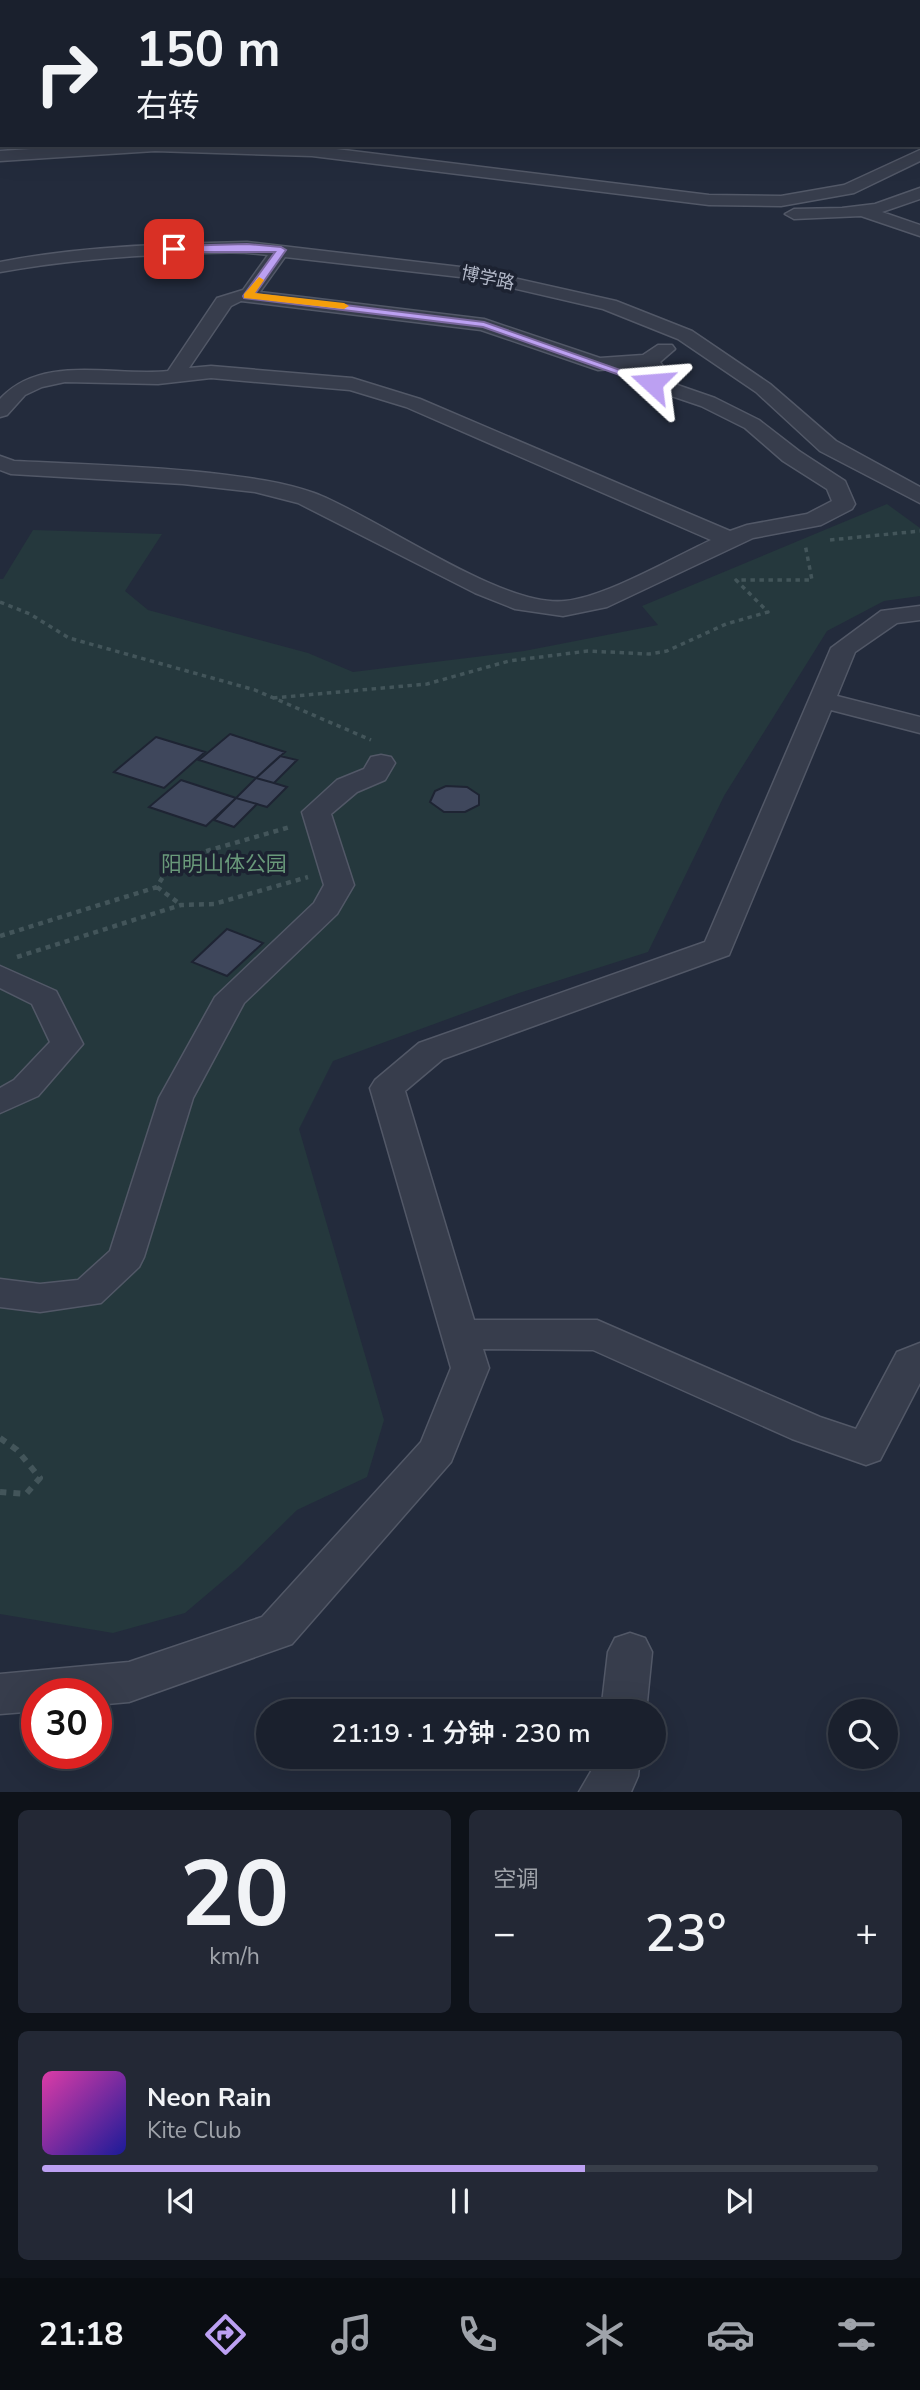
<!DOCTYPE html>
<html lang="zh">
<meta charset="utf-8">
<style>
body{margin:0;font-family:"Nunito Sans","Noto Sans SC",sans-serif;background:#232835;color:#f1f3f6;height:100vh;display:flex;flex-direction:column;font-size:26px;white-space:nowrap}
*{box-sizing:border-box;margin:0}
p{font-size:23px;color:#9fa3aa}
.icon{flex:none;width:38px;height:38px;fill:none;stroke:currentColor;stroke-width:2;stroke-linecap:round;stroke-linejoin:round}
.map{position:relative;height:1792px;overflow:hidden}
.panel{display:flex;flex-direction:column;gap:18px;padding:18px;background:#0e1219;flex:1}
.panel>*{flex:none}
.top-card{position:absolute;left:0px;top:0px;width:920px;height:147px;box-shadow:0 7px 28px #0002,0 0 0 2px #383e49;background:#1a202d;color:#f1f3f6;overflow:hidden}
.controls{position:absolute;left:828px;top:1699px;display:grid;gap:14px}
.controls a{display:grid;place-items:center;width:70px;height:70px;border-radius:50%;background:#1a202d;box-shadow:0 7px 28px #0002,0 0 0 2px #383e49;font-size:35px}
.speed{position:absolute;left:21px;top:1678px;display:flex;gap:14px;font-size:35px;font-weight:700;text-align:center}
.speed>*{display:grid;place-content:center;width:91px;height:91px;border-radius:50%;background:#1a202d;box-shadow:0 7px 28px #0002,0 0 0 2px #383e49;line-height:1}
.speed .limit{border:10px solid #d22;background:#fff;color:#111}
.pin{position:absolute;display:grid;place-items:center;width:60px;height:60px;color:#fff;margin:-30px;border-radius:14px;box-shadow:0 4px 10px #0006}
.me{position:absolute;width:77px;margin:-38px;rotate:289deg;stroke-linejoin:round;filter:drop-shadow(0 0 5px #0008)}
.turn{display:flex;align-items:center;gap:24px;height:147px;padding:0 21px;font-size:32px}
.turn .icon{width:91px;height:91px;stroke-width:2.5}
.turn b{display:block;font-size:49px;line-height:60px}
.big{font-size:52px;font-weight:600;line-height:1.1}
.panel .tile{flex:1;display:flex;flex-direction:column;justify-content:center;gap:10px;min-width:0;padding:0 24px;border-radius:10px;background:#232835}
.panel .dial{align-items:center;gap:0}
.dial b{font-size:91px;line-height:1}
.song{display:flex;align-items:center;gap:21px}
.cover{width:84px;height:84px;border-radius:10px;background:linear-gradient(135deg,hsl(320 70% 55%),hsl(240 70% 35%))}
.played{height:7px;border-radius:4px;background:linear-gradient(90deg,#bca0f2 65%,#383e49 65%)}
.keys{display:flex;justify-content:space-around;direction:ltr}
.heat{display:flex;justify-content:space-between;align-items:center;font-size:38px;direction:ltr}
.panel .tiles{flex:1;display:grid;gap:18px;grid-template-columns:1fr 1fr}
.tile:last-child{grid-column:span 2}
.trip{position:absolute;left:256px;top:1699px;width:410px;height:70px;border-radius:35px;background:#1a202d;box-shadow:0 7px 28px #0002,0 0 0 2px #383e49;font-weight:600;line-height:70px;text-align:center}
.dock{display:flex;height:112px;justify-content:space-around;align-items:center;background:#0a0d12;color:#9fa3aa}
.dock .icon{width:49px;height:49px}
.dock .selected{color:#bca0f2}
.dock b{font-size:32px;color:#f1f3f6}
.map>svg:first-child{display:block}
.green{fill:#25383d}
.building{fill:#3f475c;stroke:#1e2433;stroke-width:2}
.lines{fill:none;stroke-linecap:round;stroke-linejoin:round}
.minor-casing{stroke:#525867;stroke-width:3}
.tertiary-casing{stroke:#525867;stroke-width:4}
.secondary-casing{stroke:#525867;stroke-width:4}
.path-far3{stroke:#43555a;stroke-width:2;stroke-dasharray:2.5 2.5;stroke-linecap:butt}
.path-far2{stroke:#43555a;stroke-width:3.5;stroke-dasharray:4.5 4.5;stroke-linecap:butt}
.path-far1{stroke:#43555a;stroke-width:4.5;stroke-dasharray:5 5;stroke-linecap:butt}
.path{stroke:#43555a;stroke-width:6;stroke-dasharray:7 7;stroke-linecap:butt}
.minor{fill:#373d4c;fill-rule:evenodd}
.tertiary{fill:#373d4c;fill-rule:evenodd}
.secondary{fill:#454b60;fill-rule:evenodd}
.route{fill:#bca0f2;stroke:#7a689d;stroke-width:2}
.slow{fill:#f59e0b}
.labels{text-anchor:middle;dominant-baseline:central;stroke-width:7;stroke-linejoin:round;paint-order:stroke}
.far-street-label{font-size:18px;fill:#b2b8c8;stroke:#1c2231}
.park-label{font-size:21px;fill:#69997a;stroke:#1c2231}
</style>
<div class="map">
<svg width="920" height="1792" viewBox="0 0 920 1792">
<rect width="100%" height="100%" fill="#232b3c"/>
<path class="green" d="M887,504L920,528V596L884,601L827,631L724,796L648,952L519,993L333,1061L299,1129L384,1420L367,1477L297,1510L238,1568L185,1613L113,1633L0,1614V579H3L33,530L162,534L125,591L148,610L308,653L353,672L524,651L658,625L642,606Z"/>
<path class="building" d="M230,734L285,752L256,778L199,760Z
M156,737L205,752L164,788L114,772Z
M280,756L297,760L274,783L256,778Z
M256,778L274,783L287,787L267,807L236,798Z
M181,780L236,798L206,826L149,807Z
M446,786L467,787L479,795V805L465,812H444L430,802L435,791Z
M236,798L257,804L234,827L214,820Z
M227,929L263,943L227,976L192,962Z"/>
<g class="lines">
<g class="minor-casing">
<path id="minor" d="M0,0H14L2,2L0,5Z
M502,0H520L501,2Z
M0,47H2V55H0Z
M93,145L312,146L709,195L781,196L844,185L920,150V161L854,193L781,206L709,205L312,156L155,151L0,161V151Z
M920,188V199L882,212L920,225V236L861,216L794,219L785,214L794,209L842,208L875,204Z
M247,242L469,268L616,301L692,331L770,384L836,441L920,487V503L820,451L756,392L678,339L603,309L469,278L285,257L260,292L484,319L600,358L643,355L658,345H672L675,349L660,362L665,369L663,380L715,398L759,420L799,451L845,481L855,504L852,509L821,525L753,538L607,607L563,616L515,609L475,593L298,503L255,492L183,484L11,474L0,470V456L14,461C79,464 145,466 210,473C244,477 281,481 314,493C378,517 501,608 565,601C606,597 672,558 711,540L406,407L350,390L211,378L158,384L65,382L42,387L25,395L7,415L0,417V399C42,353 114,377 168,371L217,298L243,290L268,255C240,251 211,253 182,254C121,256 61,261 0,272V262C82,246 164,244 247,242ZM241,301L481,330L598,370L643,367L645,370L642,383L645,387L701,406L745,428L783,461L827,489L832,501L807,514L747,525L730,531L420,399L352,378L211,366L189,368L231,306Z
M920,606V620L897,623L855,652L837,696L920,717V733L831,710L729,955L443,1059L405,1091L474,1320H597L820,1417L856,1429L897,1352L920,1343V1383L880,1460L866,1465L792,1439L593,1350L483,1349L489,1368L451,1462L292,1644L129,1702L96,1705V1694H37V1711L0,1714V1674L129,1662L262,1617L421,1442L451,1368L370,1088L375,1080L419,1043L705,942L831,648L881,611Z
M381,755L391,757L395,763L385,780L357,792L331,814L354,885L337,914L244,1003L193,1098L144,1257L139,1267L101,1303L40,1312L0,1307V1279L40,1284L78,1280L110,1251L159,1098L215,997L314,903L324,885L302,812L337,780L364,769L371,757Z
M0,966L56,991L83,1044L38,1096L0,1113V1088L14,1080L50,1042L32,1004L0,988Z
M630,1633L645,1638L652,1652L646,1712H601L608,1652L615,1638Z
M594,1757H640L638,1776L631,1792H579L593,1768Z"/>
</g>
<g class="tertiary-casing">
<path id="tertiary" d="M656,0H674L675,2H657Z
M919,36H920V46H919Z"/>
</g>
<g class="secondary-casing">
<path id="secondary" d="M201,0H220L221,2H202Z
M919,95H920V107H919Z"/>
</g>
<path class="path-far3" d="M98,2L101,0"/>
<path class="path-far2" d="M830,540L920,531
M0,602L30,614L69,638L255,690L371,740
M273,698L427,684L509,661L588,651L649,654L667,651L726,624L768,612L736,580H812L805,544"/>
<path class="path-far1" d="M157,887L180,904
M0,936L157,887L172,861L290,827
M17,957L181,905L214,904L308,877"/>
<path class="path" d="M0,1438L17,1450L40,1478L26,1494L0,1492"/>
<use href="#minor" class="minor"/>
<use href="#tertiary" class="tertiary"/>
<use href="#secondary" class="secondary"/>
</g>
<path class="route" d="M247,244L281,247L286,250L255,294L484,322L657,383L648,385L483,327L244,298L243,296L275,252H174L169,249L174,246Z"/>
<path class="slow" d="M259,277L264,280L255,293L344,303L349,306L344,309L244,298V294Z"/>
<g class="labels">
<g class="far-street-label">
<text transform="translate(488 278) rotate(12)">博学路</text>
</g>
<g class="park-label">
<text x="224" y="864">阳明山体公园</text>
</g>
</g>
</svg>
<div class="controls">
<a><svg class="icon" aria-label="search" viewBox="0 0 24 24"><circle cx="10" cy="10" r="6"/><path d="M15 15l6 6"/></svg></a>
</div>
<div class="speed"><div class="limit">30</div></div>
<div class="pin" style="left:174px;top:249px;background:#d93025"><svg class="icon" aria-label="arrive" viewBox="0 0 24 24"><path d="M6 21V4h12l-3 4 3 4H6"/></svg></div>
<svg class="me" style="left:652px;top:383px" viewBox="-20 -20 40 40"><path d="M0-17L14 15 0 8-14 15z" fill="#bca0f2" stroke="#fff" stroke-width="4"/></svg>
<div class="trip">21:19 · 1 分钟 · 230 m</div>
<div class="top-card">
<div class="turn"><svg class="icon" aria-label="right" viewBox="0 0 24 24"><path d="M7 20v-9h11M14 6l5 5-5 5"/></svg><div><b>150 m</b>右转</div></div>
</div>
</div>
<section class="panel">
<div class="tiles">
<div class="tile dial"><b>20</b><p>km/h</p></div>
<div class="tile"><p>空调</p>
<div class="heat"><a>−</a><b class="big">23°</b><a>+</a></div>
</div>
<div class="tile">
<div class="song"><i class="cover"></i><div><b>Neon Rain</b><p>Kite Club</p></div></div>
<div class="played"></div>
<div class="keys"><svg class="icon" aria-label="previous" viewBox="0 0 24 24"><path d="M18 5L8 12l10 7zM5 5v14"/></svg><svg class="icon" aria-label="pause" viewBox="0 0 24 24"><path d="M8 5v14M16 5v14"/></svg><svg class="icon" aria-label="next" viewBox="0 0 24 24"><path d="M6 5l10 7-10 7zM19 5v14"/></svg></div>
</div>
</div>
</section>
<nav class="dock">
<b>21:18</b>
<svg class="icon selected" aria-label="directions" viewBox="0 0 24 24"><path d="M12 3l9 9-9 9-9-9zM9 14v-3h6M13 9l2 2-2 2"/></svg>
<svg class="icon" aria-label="music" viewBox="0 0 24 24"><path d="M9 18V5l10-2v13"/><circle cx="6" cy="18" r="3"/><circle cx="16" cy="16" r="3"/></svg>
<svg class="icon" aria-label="phone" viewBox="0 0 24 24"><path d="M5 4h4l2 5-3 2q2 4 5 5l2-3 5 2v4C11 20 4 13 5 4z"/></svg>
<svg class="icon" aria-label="climate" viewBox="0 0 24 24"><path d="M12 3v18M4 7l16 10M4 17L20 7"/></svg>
<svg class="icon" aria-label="car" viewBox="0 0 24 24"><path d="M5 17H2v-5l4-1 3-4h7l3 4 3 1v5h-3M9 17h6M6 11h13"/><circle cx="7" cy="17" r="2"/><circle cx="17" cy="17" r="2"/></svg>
<svg class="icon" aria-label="filters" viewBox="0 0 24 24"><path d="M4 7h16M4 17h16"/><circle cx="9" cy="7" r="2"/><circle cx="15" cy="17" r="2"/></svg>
</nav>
